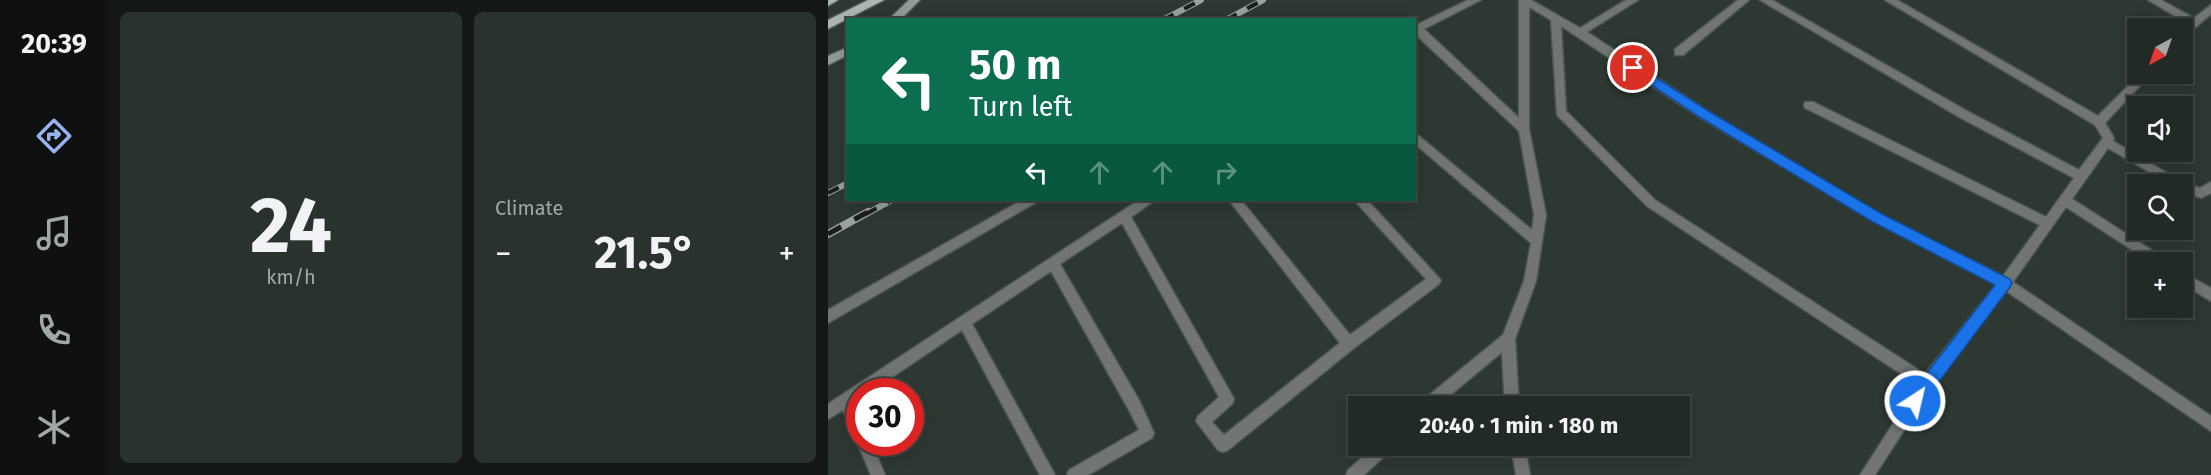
<!DOCTYPE html>
<meta charset="utf-8">
<style>
body{margin:0;font-family:"Fira Sans",sans-serif;background:#2a322e;color:#f1f3f6;height:100vh;display:flex;flex-direction:column;font-size:22px;white-space:nowrap}
*{box-sizing:border-box;margin:0}
p{font-size:20px;color:#a2a7a7}
.icon{flex:none;width:33px;height:33px;fill:none;stroke:currentColor;stroke-width:2;stroke-linecap:round;stroke-linejoin:round}
.map{position:relative;flex:1;overflow:hidden}
.drawer{display:flex;flex-direction:column;gap:12px;padding:12px;background:#131715;width:720px}
.drawer>*{flex:none}
.top-card{position:absolute;left:18px;top:18px;width:570px;height:183px;border-radius:0px;box-shadow:0 3px 15px #0003,0 0 0 2px #3f4643;background:#0b6e4f;color:#fff;overflow:hidden}
.needle{width:39px;rotate:220deg}
.tools{position:absolute;left:1299px;top:18px;display:grid;gap:12px}
.tools a{display:grid;place-items:center;width:66px;height:66px;border-radius:0px;background:#222a26;box-shadow:0 3px 15px #0003,0 0 0 2px #3f4643;font-size:30px}
.speed{position:absolute;left:18px;top:378px;display:flex;gap:12px;font-size:30px;font-weight:700;text-align:center}
.speed>*{display:grid;place-content:center;width:78px;height:78px;border-radius:50%;background:#222a26;box-shadow:0 3px 15px #0003,0 0 0 2px #3f4643;line-height:1}
.speed .limit{border:9px solid #d22;background:#fff;color:#111}
.pin{position:absolute;display:grid;place-items:center;width:51px;height:51px;color:#fff;margin:-26px;border:3px solid #fff;border-radius:50%;box-shadow:0 2px 6px #0007}
.me{position:absolute;width:66px;margin:-33px;rotate:35deg;stroke-linejoin:round;filter:drop-shadow(0 0 4px #0008)}
.turn{display:flex;align-items:center;gap:21px;height:126px;padding:0 24px;font-size:27px}
.turn .icon{width:78px;height:78px;stroke-width:2.5}
.turn b{display:block;font-size:42px;line-height:51px}
.lanes{display:flex;align-items:center;height:57px;padding:0 24px;background:#0003;justify-content:center;gap:30px;direction:ltr}
.lanes .off{opacity:.35}
.big{font-size:45px;font-weight:700;line-height:1.1}
.drawer .tile{flex:1;display:flex;flex-direction:column;justify-content:center;gap:9px;min-width:0;padding:0 21px;border-radius:9px;background:#2a322e}
.drawer .dial{align-items:center;gap:0}
.dial b{font-size:78px;line-height:1}
.heat{display:flex;justify-content:space-between;align-items:center;font-size:33px;direction:ltr}
.drawer .tiles{flex:1;display:grid;gap:12px;grid-template-columns:repeat(2,1fr)}
.trip{position:absolute;left:520px;top:396px;width:342px;height:60px;border-radius:0px;background:#222a26;box-shadow:0 3px 15px #0003,0 0 0 2px #3f4643;font-weight:700;line-height:60px;text-align:center}
main{display:flex;flex:1;min-height:0}
.tab-bar{display:flex;flex-direction:column;width:108px;justify-content:space-around;align-items:center;background:#0e110f;color:#a2a7a7}
.tab-bar .icon{width:42px;height:42px}
.tab-bar .selected{color:#95b2f1}
.tab-bar b{font-size:27px;color:#f1f3f6}
.map>svg:first-child{display:block}
.lines{fill:none;stroke-linecap:round;stroke-linejoin:round}
.lane-casing{stroke:#4d5651;stroke-width:3}
.street-casing{stroke:#4d5651;stroke-width:3}
.secondary-casing{stroke:#4d5651;stroke-width:3}
.primary-casing{stroke:#4d5651;stroke-width:3}
.lane{fill:#717673;fill-rule:evenodd}
.street{fill:#717673;fill-rule:evenodd}
.secondary{fill:#929a96;fill-rule:evenodd}
.primary{fill:#acb6b0;fill-rule:evenodd}
.rail-far1-casing{stroke:#9aa29d;stroke-width:6}
.rail-casing{stroke:#9aa29d;stroke-width:8}
.rail-far1{stroke:#1a1e1c;stroke-width:4;stroke-dasharray:12;stroke-linecap:butt}
.rail{stroke:#1a1e1c;stroke-width:5;stroke-dasharray:15;stroke-linecap:butt}
.route{fill:#1a73e8;stroke:#114b97;stroke-width:1.5}
</style>
<main>
<nav class="tab-bar">
<b>20:39</b>
<svg class="icon selected" aria-label="directions" viewBox="0 0 24 24"><path d="M12 3l9 9-9 9-9-9zM9 14v-3h6M13 9l2 2-2 2"/></svg>
<svg class="icon" aria-label="music" viewBox="0 0 24 24"><path d="M9 18V5l10-2v13"/><circle cx="6" cy="18" r="3"/><circle cx="16" cy="16" r="3"/></svg>
<svg class="icon" aria-label="phone" viewBox="0 0 24 24"><path d="M5 4h4l2 5-3 2q2 4 5 5l2-3 5 2v4C11 20 4 13 5 4z"/></svg>
<svg class="icon" aria-label="climate" viewBox="0 0 24 24"><path d="M12 3v18M4 7l16 10M4 17L20 7"/></svg>
</nav>
<section class="drawer">
<div class="tiles">
<div class="tile dial"><b>24</b><p>km/h</p></div>
<div class="tile"><p>Climate</p>
<div class="heat"><a>−</a><b class="big">21.5°</b><a>+</a></div>
</div>
</div>
</section>
<div class="map">
<svg width="1383" height="475" viewBox="0 0 1383 475">
<rect width="100%" height="100%" fill="#2e3833"/>
<g class="lines">
<g class="lane-casing">
<path id="lane" d="M194,200H209L207,203L0,323V310Z"/>
</g>
<g class="street-casing">
<path id="street" d="M640,0H653L596,29L691,118V0H703L752,28L798,0H810L759,32L881,112L1053,215L1175,276L1212,225L977,108L976,105L977,102H985L1218,217L1246,178L1131,117L932,0H944L1139,111L1251,170L1275,138L1267,125L1057,0H1069L1270,116L1312,74H1323L1277,123L1286,138L1285,141L1356,183L1372,188L1383,182V193L1373,198L1354,192V184H1342L1280,148L1244,199L1336,258L1338,262H1323L1238,207L1185,282L1383,416V431L1178,291L1104,387L1047,475H1032L1090,385L819,206L729,115L723,20L701,7V129L718,215L708,281L687,339L691,406H677L674,352L609,406H592L594,401L675,335L696,281L703,243L586,143V132L704,230L706,215L691,131L586,33V26ZM733,26L873,118L1045,221L1168,285L1097,374L827,200L738,111Z
M910,0H921L855,55H847V49Z
M1320,0H1333L1366,18L1383,5V14L1354,39V30L1361,24Z
M311,200H325L323,203L303,217L406,399L404,404L384,422L396,435L512,343L401,200H413L522,335L598,279L526,200H539L613,280L611,284L526,348L400,450L395,452L390,450L368,421L370,416L391,397L294,223L232,264L312,402L326,433L324,438L260,475H239L241,470L311,430L302,412L223,271L144,324L227,475H212L134,330L42,392H32V399L25,403L32,416V442H43L57,475H43L29,442L30,439L27,438L15,410L0,419V404Z
M1354,272L1383,288V301L1354,284Z
M547,446H564L562,451L536,475H518L520,470Z
M683,446H697L702,475H688Z"/>
</g>
<g class="secondary-casing">
<path id="secondary" d="M81,0H92L72,20H60Z
M20,47V55L0,65V56Z"/>
</g>
<g class="primary-casing">
<path id="primary" d="M0,0H10L0,6Z
M40,0H56L0,29V20Z"/>
</g>
<use href="#lane" class="lane"/>
<use href="#street" class="street"/>
<use href="#secondary" class="secondary"/>
<use href="#primary" class="primary"/>
<g class="rail-far1-casing">
<path id="rail-far1" d="M335,20L373,0
M398,20L435,0
M0,193L20,183
M38,214L64,200"/>
</g>
<g class="rail-casing">
<path id="rail" d="M0,234L40,212"/>
</g>
<use href="#rail-far1" class="rail-far1"/>
<use href="#rail" class="rail"/>
</g>
<path class="route" d="M805,63L882,112L1054,214L1182,279L1184,283L1182,287L1092,407L1087,409L1081,407L1079,401L1081,396L1167,285L1045,222L873,118L801,70L800,68Z"/>
</svg>
<div class="tools">
<a><svg class="needle" viewBox="-14 -14 28 28"><path d="M0-13l5 13h-10z" fill="#e53935"/><path d="M0 13l5-13h-10z" fill="#a2a7a7"/></svg></a>
<a><svg class="icon" aria-label="sound" viewBox="0 0 24 24"><path d="M4 9h4l5-4v14l-5-4H4zM17 9q2 3 0 6"/></svg></a>
<a><svg class="icon" aria-label="search" viewBox="0 0 24 24"><circle cx="10" cy="10" r="6"/><path d="M15 15l6 6"/></svg></a>
<a>+</a>
</div>
<div class="speed"><div class="limit">30</div></div>
<div class="pin" style="left:805px;top:68px;background:#d93025"><svg class="icon" aria-label="arrive" viewBox="0 0 24 24"><path d="M6 21V4h12l-3 4 3 4H6"/></svg></div>
<svg class="me" style="left:1087px;top:401px" viewBox="-20 -20 40 40"><circle r="17" fill="#1a73e8" stroke="#fff" stroke-width="3"/><path d="M0-11L8 9 0 5-8 9z" fill="#fff"/></svg>
<div class="trip">20:40 · 1 min · 180 m</div>
<div class="top-card">
<div class="turn"><svg class="icon" aria-label="left" viewBox="0 0 24 24"><path d="M17 20v-9H6M10 6l-5 5 5 5"/></svg><div><b>50 m</b>Turn left</div></div>
<div class="lanes"><svg class="icon" aria-label="left" viewBox="0 0 24 24"><path d="M17 20v-9H6M10 6l-5 5 5 5"/></svg><svg class="icon off" aria-label="ahead" viewBox="0 0 24 24"><path d="M12 20V5M6 11l6-6 6 6"/></svg><svg class="icon off" aria-label="ahead" viewBox="0 0 24 24"><path d="M12 20V5M6 11l6-6 6 6"/></svg><svg class="icon off" aria-label="right" viewBox="0 0 24 24"><path d="M7 20v-9h11M14 6l5 5-5 5"/></svg></div>
</div>
</div>
</main>
